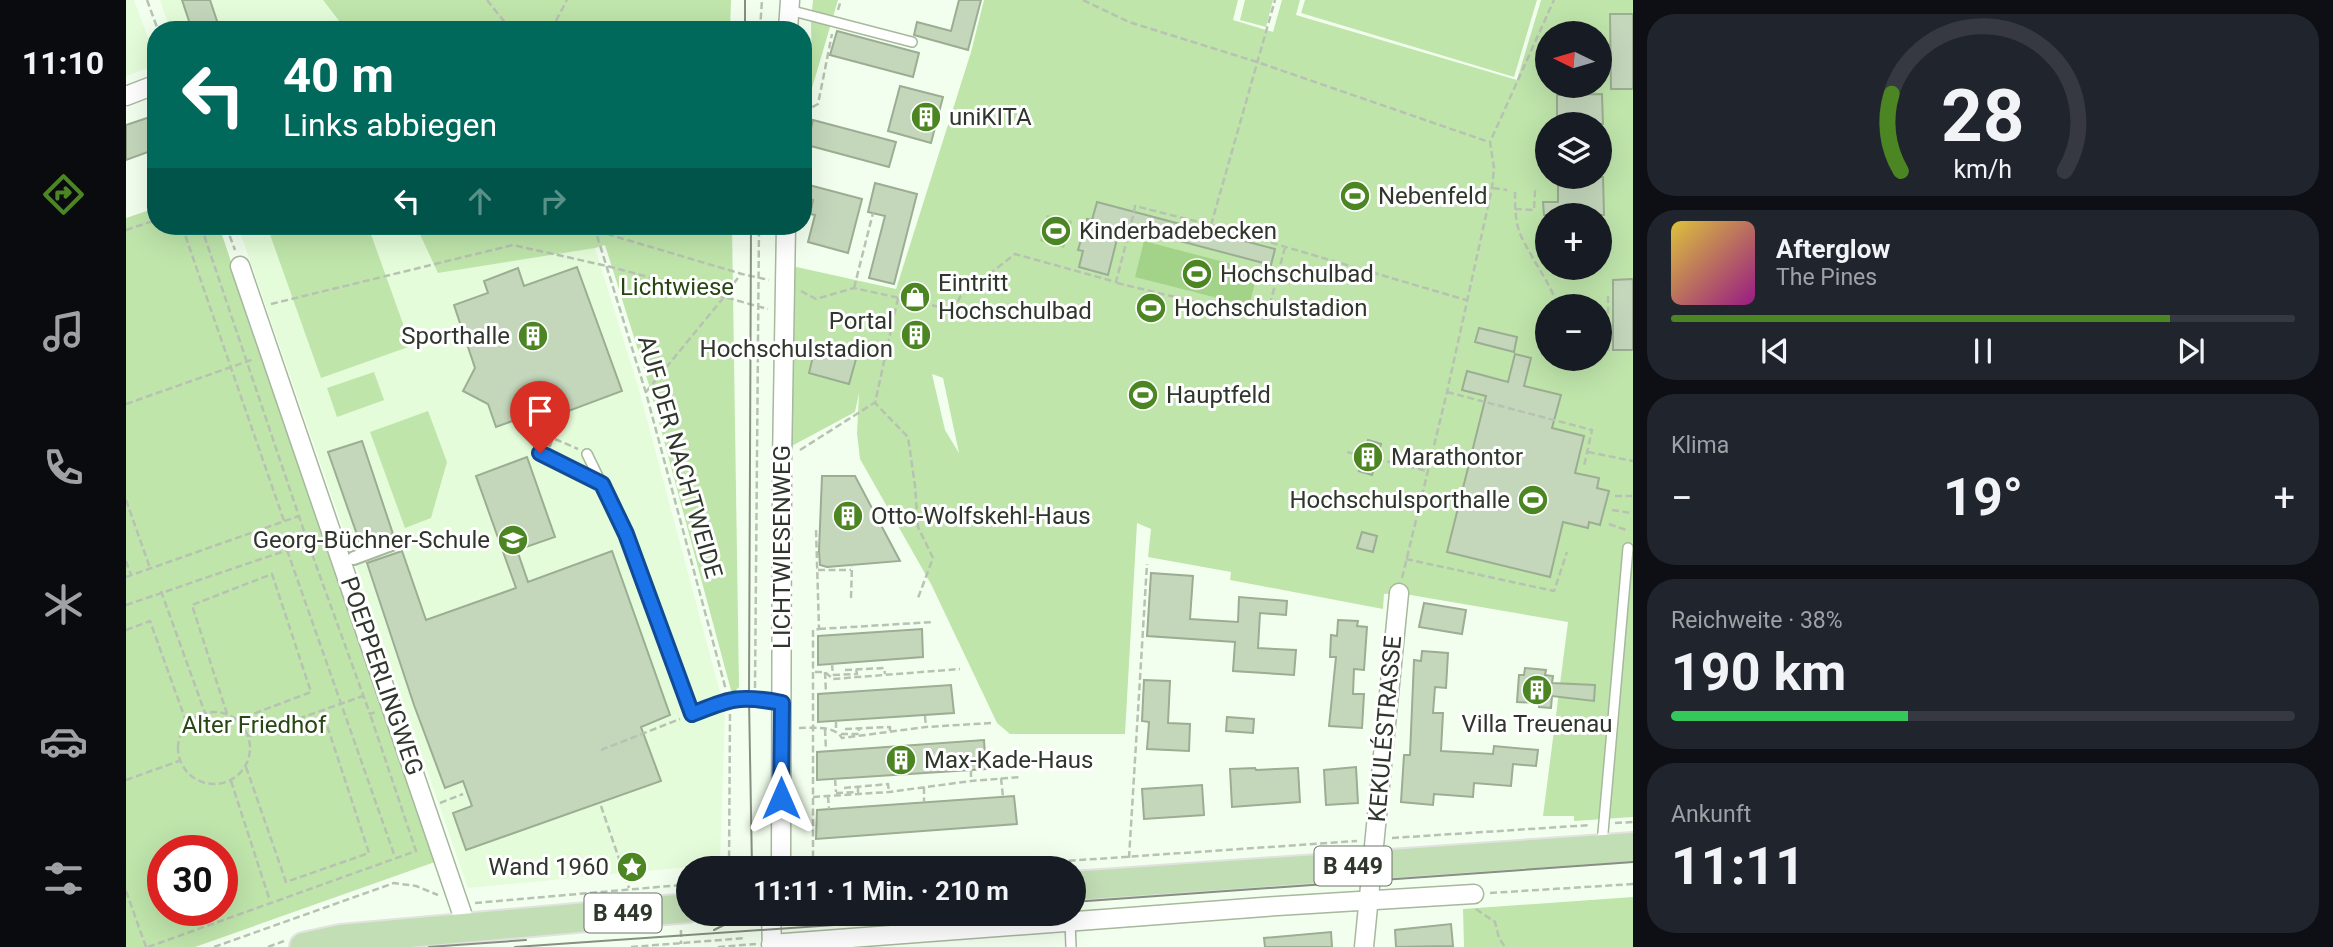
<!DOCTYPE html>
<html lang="de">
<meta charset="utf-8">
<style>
body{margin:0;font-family:Roboto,sans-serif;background:#20242c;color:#f1f3f6;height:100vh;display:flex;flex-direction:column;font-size:26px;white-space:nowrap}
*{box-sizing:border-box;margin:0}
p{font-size:23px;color:#9ea1a6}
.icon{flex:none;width:38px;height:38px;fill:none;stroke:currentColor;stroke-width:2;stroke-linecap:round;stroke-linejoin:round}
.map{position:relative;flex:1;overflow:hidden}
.details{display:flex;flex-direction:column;gap:14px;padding:14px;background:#0d0f14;width:700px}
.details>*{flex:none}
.top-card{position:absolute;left:21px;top:21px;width:665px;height:214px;border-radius:28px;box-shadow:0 7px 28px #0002;background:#00695c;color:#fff;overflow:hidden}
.needle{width:46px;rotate:275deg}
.tools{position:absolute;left:1409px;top:21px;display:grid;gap:14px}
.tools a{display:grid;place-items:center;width:77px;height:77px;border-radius:50%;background:#171b24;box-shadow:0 7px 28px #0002;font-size:35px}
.speed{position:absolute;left:21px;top:835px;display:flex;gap:14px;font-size:35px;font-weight:700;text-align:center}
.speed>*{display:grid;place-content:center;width:91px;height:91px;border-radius:50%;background:#171b24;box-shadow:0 7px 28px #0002;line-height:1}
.speed .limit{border:10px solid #d22;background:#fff;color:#111}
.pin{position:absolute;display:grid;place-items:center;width:60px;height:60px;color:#fff;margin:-72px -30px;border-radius:50% 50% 50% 0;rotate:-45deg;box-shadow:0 0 7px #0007}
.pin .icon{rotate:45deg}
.me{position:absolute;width:77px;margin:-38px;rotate:0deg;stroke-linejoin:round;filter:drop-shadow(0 0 5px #0008)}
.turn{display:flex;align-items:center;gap:24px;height:147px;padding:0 21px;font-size:32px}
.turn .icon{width:91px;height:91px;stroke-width:2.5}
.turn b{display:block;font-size:49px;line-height:60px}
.lanes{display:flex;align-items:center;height:66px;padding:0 21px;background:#0003;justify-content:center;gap:35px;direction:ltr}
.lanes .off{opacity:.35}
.big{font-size:52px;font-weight:700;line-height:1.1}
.details .card{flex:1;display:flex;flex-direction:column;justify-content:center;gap:10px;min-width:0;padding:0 24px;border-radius:28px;background:#20242c}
.details .dial{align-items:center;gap:0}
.dial svg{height:182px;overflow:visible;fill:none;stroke:#363941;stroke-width:7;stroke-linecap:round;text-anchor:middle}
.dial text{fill:#f1f3f6;stroke:none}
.song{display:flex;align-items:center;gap:21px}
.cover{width:84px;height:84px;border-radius:10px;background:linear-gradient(135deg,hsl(50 70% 55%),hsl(310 70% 35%))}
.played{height:7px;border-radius:4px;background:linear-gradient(90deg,#4c8623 80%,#363941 80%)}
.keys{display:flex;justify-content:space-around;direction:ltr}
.heat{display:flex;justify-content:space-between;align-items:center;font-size:38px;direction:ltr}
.charge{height:10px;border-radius:5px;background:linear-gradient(90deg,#34c759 38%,#363941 0)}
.trip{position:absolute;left:550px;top:856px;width:410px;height:70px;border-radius:35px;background:#171b24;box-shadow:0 7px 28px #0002;font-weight:700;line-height:70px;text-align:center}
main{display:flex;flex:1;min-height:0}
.tabs{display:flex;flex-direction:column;width:126px;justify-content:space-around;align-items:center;background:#090b0e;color:#9ea1a6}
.tabs .icon{width:49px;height:49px}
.tabs .on{color:#4c8623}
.tabs b{font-size:32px;color:#f1f3f6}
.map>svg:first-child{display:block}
.built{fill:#e4fcd9}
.green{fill:#bfe5ab;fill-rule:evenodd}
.water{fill:#a2d388}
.building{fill:#c4d7bb;stroke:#9bad92;stroke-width:2}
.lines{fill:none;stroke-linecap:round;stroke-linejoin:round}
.service-casing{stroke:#a6b89d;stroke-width:12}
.pedestrian-casing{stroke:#a6b89d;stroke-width:16}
.minor-casing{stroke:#a6b89d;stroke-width:21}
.primary-casing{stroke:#e2e3e1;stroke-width:32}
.path{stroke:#b7c2b2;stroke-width:2.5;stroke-dasharray:7 3.5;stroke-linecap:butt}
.service{stroke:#fff;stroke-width:9}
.pedestrian{stroke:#fff;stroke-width:12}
.minor{stroke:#fff;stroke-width:18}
.primary{stroke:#c2deb5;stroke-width:28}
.tram{stroke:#868f81;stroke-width:2}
.route-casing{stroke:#114b97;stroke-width:18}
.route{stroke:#1a73e8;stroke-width:12}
.labels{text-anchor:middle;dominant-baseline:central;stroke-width:6;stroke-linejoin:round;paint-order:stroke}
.shield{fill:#fff;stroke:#6d726b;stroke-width:2}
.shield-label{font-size:23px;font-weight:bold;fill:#2f362b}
.poi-label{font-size:24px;fill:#2f362b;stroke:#fff;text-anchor:start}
.park-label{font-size:24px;fill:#274613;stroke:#fff}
.street-label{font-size:24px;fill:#2f362b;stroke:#fff}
</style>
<main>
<nav class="tabs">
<b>11:10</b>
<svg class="icon on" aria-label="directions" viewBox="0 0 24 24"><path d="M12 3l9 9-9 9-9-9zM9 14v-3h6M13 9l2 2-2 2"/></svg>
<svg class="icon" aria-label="music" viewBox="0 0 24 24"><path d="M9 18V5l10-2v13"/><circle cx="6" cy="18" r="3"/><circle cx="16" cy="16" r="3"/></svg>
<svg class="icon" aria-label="phone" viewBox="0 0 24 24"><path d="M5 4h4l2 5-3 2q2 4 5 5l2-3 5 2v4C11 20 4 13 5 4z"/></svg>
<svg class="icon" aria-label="climate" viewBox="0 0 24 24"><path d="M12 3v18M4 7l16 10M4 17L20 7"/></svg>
<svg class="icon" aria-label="car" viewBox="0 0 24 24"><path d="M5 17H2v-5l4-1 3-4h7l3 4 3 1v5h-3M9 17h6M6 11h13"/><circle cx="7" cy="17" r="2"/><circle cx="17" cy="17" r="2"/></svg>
<svg class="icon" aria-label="filters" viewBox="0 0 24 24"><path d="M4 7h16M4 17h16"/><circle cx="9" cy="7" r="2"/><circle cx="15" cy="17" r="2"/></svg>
</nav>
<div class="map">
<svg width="1507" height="947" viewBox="0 0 1507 947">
<rect width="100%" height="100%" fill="#f3ffee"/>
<path class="built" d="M0,0H8L30,59V65L0,76Z
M34,0H197L220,30H44Z
M112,226H290L312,273L469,248L512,386L599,711L594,864L342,888Z"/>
<path class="green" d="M197,0H605L604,30H220Z
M687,0H712L686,88L685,20Z
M858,0H1112L1107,20L1147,32L1156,0H1174L1170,15L1391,80L1415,0H1507V817L1448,821V816H1417L1442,622L1273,593L1258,594L1257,609L1104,580L1105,572L1022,557L1025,529L1011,523L999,734H884L871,723L805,584L734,459L731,433L733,393L729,412L662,448L666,266L770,289L845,52ZM1421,33H1474V86H1421ZM1421,124H1474V177H1421ZM1421,215H1474V268H1421ZM1421,306H1474V359H1421ZM806,374L817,378L833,453L819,430Z
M1119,0H1147L1140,27L1114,20Z
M1179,0H1411L1388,77L1175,13Z
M30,208V226H93L309,862L69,947H0V218ZM37,850H96V910H37Z
M141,226H242L285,346L195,378Z
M290,226H606L613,687L606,694L523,385L479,245L469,248L312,273Z
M248,372L258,400L211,417L201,388Z
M302,411L321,462L305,518L279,528L244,432Z
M1507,897V947H1338L1337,909Z"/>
<path class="water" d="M921,215L946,221L938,248L914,241Z
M1018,241L1132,271L1123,306L1009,277Z"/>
<path class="building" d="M56,0H84L94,30H66Z
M833,0H855L842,50L788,35L791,22L825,31Z
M1484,14H1507V89H1485Z
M711,31L793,53L787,77L704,55Z
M774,86L817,97L805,143L762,131Z
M1476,94L1477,124H1431V95Z
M30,115V149L0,160V125Z
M687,120L770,142L763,167L681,145Z
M1432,177H1477L1478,215H1418L1417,202H1432Z
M749,183L791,194L768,284L743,278L759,216L742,212Z
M683,185L736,199L722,253L682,242L689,215L684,214L687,200L680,198Z
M971,202L1149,249L1145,265L1016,231L1014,237L993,231L982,275L953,267L957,251L952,250L961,219L966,220Z
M451,267L496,391L426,417L430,431L424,446L392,430L389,420L370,427L362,404L337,391L349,368L328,305L362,293L358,281L392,268L398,286Z
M1507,279V350H1487V280Z
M1353,328L1391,337L1388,352L1349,342Z
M689,348L730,359L723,384L683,373Z
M1389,354L1405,358L1398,386L1435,395L1426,428L1458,436L1449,473L1473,478L1471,488L1483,491L1474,525L1463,522L1462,528L1437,522L1424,577L1321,552L1360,396L1336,390L1341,371L1382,382Z
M1242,440L1255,444L1246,475L1233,471L1236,463L1231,461L1235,447L1240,448Z
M236,441L267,534L235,546L202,452Z
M401,457L429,537L391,550L402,582L486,551L544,715L515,727L535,781L340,850L327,813L346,806L337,781L319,788L288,705L241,563L276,551L300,620L390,588L350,476Z
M696,476H729L774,561L701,567L694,565L693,551Z
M1236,532L1251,536L1247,552L1231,548Z
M1025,573L1067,576L1064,619L1112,622L1113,597L1161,601L1160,615L1134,613L1132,648L1170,650L1168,675L1107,671L1109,642L1021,636Z
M1298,603L1340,610L1336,634L1293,627Z
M1212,620L1232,621L1231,626L1241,627L1238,670L1228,669L1227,694H1238L1236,728L1203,726L1210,657H1204L1205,635L1211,636Z
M796,629L797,657L692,665V636Z
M1296,651L1322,653L1320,688L1309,687L1307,713H1317L1315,751L1367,754L1368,746L1412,750L1410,766L1387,764L1385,786L1348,783L1347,797L1308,794L1307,805L1275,802L1278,755H1284L1288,660L1295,661Z
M1399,668L1420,670L1419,675L1427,676L1426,683L1469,685L1468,701L1426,696L1425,708L1413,707V703L1391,702L1393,675H1398Z
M1018,680L1044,681L1042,723L1064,724L1063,751L1021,749L1023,722L1016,721Z
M825,685L828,713L692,722V694Z
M1101,717L1128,719L1127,733L1100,731Z
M858,740L860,769L691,780V752Z
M1230,767L1232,803L1200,805L1198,770Z
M1129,768L1130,770L1172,768L1174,802L1106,807L1104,769Z
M1076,785L1078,815L1018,819L1016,789Z
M888,796L891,824L690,839L691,810Z
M1325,924L1327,946L1270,947L1269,930Z
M1205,932L1206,947H1139L1138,938Z"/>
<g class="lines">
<g class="service-casing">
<path id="service" d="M663,10L786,42
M413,453L476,484
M461,454L500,534L566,714C605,699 614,695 656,703
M1476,844L1502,548
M944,921L945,947"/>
</g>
<g class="pedestrian-casing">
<path id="pedestrian" d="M228,558L271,542"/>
</g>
<g class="minor-casing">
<path id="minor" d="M662,30L664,0
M0,96L26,86
M114,266L341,928
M655,868L656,462L660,226
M645,914L646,947
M645,944L1151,906L1348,894
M1238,947L1273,593"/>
</g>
<g class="primary-casing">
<path id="primary" d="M947,886L1507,847
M178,947L215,939L562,908"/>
</g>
<path class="path" d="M21,0L32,30
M361,0L385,30
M957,0L1003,22L1131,62L1363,142
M712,10L715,0
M425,30L441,0
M634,30L636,0
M677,112L692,104L706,34
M1367,188L1381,190
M1389,192C1389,206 1389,223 1395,236C1407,261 1423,281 1432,306
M1389,209L1408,210L1409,191H1406
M1008,212L1009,206L1085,225L1340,300
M1085,225L1149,0
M56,226L158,521
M75,226L182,543L244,714L250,712
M100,226L109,250
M468,226L520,393L600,690
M0,230L30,220
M471,231L616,274L643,280
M991,283L1140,319L1159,247
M728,288L747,213
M675,291L690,299L728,288L828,310L834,297L889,254L990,282L1007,216
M1482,296V351
M772,298L749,403L782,437L789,486L792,527L807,558L792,598
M145,304L387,245L481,266L598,297L614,275
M1465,359L1468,361
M520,392L598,297L642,309
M1321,392L1466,430L1458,466
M0,404L128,359
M429,439L452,449
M674,450L748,403
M1221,452L1233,455
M1462,452L1507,461
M1251,459L1301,471
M1489,496H1506
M0,500L24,568
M1486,510L1505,513
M1483,524L1503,531
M161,550L269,857
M1280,559L1428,591L1441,552
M0,561L5,575
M692,570H725
M0,577L173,516
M1276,578L1321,392L1366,188L1368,168L1364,142L1428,0
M35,591L79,713
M725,598L726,565
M0,605L182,543
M693,629L807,622
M0,630L24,621L61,724
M706,664L707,675
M719,670L758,668L759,674
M689,672H699L707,679L834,669
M699,672L700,693
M707,675L731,674L730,669
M629,688L633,226
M52 748a36 36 0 1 1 72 0a36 36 0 1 1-72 0Z
M101,714L66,605L146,574L185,692L111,720
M799,716L800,727
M710,721V731
M673,728C687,728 708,725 716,738L800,727L865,723
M699,729L700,751
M719,729L764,727V733
M715,734H733V729
M123,736L237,696
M475,750L554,719
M120,767L160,882L243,853L196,710
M845,770V781
M875,778L877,797
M709,779L710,792
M0,780L53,761
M105,781L144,901
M798,787V802
M718,788L762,784L763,792
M710,793L732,792V787
M702,796L703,809
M687,797L763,792L845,781L895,777
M314,803L337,794
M475,806L503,888
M1489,823L1507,822
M1266,838L1465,825
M1003,858L1021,564
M603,868L604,714
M687,868V630L693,629L690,529
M838,868L1231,841
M0,891L20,947
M1364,893L1507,884
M349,903L555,885
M1350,909L1369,922L1373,938L1379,947
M555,930V944
M22,947L290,851L244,714
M88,947L268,883L290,886L312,895
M142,947L158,941
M505,947L620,938
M592,947L630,944"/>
<use href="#service" class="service"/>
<use href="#pedestrian" class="pedestrian"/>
<use href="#minor" class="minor"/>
<use href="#primary" class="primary"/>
<path class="tram" d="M619,30V0
M625,226L623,699L626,868
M947,902L1507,862
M641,914L652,920L667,924
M588,930L604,922L612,914
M303,947L400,940
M389,947L868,914"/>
</g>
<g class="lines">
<g class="route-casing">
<path id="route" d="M414,453L476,484L500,534L566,714C605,698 614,695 656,703L655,798"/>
</g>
<use href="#route" class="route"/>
</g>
<defs>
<g id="building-disc" transform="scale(1.575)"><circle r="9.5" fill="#4c8623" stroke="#fff"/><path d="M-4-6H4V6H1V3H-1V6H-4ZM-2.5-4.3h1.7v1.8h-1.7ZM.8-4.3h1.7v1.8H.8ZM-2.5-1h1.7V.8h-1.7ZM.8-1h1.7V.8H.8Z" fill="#fff"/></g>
<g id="stadium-disc" transform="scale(1.575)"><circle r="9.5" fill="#4c8623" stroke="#fff"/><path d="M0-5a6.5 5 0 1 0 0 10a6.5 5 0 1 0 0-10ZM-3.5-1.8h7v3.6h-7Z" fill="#fff"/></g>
<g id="shop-disc" transform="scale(1.575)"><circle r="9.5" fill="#4c8623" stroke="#fff"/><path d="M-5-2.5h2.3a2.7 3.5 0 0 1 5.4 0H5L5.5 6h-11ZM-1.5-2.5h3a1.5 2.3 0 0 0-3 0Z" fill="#fff"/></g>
<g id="school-disc" transform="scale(1.575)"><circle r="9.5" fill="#4c8623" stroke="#fff"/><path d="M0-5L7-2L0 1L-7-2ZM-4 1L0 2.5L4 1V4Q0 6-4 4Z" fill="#fff"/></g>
<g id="sight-disc" transform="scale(1.575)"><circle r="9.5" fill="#4c8623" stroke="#fff"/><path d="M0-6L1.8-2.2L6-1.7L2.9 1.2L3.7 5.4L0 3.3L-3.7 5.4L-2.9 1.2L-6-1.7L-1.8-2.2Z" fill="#fff"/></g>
</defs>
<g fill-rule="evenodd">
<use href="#building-disc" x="800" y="117"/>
<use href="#stadium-disc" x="1229" y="196"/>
<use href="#stadium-disc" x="930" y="231"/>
<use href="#stadium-disc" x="1071" y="274"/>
<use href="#shop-disc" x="789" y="297"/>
<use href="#stadium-disc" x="1025" y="308"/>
<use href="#building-disc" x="790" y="335"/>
<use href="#building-disc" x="407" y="336"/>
<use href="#stadium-disc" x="1017" y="395"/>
<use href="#building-disc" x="1242" y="457"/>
<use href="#stadium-disc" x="1407" y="500"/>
<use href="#building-disc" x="722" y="516"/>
<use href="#school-disc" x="387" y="540"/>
<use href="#building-disc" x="1411" y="690"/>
<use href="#building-disc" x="775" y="760"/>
<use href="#sight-disc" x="506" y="867"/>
</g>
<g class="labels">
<g class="shield">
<rect x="1188.5" y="846.5" width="77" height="39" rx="5"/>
<rect x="458.5" y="893.5" width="77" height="39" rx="5"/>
</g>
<g class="shield-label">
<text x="1227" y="866">B 449</text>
<text x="497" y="913">B 449</text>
</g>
<g class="poi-label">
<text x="823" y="117">uniKITA</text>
<text x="1252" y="196">Nebenfeld</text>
<text x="953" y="231">Kinderbadebecken</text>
<text x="1094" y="274">Hochschulbad</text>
<text x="812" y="283">Eintritt<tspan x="812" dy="28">Hochschulbad</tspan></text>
<text x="1048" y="308">Hochschulstadion</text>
<text x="767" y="321" text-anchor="end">Portal<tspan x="767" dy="28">Hochschulstadion</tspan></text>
<text x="384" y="336" text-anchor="end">Sporthalle</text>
<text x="1040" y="395">Hauptfeld</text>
<text x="1265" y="457">Marathontor</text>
<text x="1384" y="500" text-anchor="end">Hochschulsporthalle</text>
<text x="745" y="516">Otto-Wolfskehl-Haus</text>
<text x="364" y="540" text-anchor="end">Georg-Büchner-Schule</text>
<text x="1411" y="724" text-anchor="middle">Villa Treuenau</text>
<text x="798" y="760">Max-Kade-Haus</text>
<text x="483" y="867" text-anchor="end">Wand 1960</text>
</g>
<g class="park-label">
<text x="551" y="287">Lichtwiese</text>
<text x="128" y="725">Alter Friedhof</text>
</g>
<g class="street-label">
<text transform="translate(554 457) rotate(74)">AUF DER NACHTWEIDE</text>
<text transform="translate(656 547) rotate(-90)">LICHTWIESENWEG</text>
<text transform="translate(256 676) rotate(71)">POEPPERLINGWEG</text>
<text transform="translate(1259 729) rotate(-85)">KEKULÉSTRASSE</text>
</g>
</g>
</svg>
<div class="tools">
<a><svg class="needle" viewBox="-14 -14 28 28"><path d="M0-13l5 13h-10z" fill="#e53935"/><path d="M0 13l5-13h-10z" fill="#9ea1a6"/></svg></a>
<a><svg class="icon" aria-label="layers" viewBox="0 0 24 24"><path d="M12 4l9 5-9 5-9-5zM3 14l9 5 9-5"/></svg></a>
<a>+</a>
<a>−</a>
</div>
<div class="speed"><div class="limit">30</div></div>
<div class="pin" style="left:414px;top:453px;background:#d93025"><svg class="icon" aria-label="arrive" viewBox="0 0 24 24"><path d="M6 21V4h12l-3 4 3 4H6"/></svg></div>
<svg class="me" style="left:655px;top:798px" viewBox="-20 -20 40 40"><path d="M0-17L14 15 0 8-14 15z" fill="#1a73e8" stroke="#fff" stroke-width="4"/></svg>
<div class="trip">11:11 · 1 Min. · 210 m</div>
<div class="top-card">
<div class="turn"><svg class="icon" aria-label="left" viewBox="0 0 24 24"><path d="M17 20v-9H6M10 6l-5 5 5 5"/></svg><div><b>40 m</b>Links abbiegen</div></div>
<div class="lanes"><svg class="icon" aria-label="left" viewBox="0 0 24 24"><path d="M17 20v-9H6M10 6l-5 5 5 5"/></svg><svg class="icon off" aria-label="ahead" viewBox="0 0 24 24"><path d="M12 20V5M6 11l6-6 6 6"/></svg><svg class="icon off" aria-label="right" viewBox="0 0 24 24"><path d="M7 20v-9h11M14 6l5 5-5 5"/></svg></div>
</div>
</div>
<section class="details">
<div class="card dial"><svg viewBox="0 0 100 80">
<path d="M14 69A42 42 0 1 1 86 69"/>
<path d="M14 69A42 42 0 0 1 10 35" stroke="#4c8623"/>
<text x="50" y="56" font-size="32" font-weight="700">28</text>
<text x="50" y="72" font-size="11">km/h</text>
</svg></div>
<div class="card">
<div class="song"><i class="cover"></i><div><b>Afterglow</b><p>The Pines</p></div></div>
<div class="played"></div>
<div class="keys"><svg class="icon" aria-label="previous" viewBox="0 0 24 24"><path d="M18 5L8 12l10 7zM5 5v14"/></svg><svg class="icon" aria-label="pause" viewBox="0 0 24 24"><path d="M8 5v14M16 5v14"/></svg><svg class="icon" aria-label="next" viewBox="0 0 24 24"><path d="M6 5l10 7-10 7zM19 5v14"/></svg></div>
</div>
<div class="card"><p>Klima</p>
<div class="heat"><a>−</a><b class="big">19°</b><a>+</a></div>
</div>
<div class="card"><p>Reichweite · 38%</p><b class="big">190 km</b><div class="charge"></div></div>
<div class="card"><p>Ankunft</p><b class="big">11:11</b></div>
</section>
</main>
